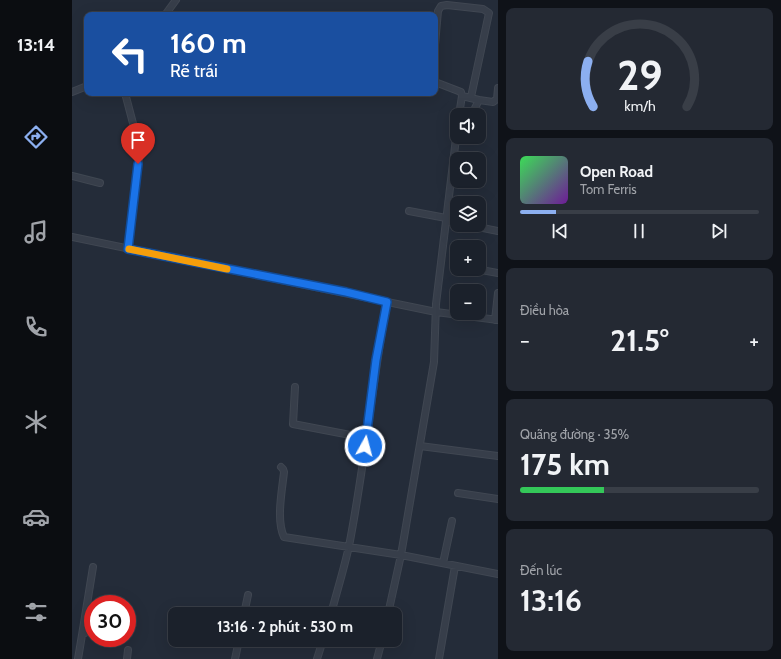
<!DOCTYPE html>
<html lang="vi">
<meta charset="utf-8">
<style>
body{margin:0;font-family:Cabin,sans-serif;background:#242933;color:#f1f3f6;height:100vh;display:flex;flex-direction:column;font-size:15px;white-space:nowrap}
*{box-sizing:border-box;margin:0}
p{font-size:13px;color:#a0a3a9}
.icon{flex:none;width:22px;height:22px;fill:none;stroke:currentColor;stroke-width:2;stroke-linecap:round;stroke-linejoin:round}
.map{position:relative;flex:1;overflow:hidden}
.side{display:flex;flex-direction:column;gap:8px;padding:8px;background:#0f1218;width:283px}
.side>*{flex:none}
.top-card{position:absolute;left:12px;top:12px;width:354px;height:84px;border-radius:8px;box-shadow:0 4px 16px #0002,0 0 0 1px #393e47;background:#1a4fa0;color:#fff;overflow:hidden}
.buttons{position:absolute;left:378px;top:108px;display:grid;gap:8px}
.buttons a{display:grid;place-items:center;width:36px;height:36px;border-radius:8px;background:#1b212b;box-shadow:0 4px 16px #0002,0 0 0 1px #393e47;font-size:20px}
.speed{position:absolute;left:12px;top:595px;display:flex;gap:8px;font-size:20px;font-weight:700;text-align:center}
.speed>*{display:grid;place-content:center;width:52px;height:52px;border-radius:50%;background:#1b212b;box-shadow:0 4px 16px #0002,0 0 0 1px #393e47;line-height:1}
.speed .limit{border:6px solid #d22;background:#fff;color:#111}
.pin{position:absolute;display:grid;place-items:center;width:34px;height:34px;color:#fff;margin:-41px -17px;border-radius:50% 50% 50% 0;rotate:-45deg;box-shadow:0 0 4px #0007}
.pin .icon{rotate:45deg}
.me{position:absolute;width:44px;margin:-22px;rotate:7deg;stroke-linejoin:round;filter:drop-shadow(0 0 3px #0008)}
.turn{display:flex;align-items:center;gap:14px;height:84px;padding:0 20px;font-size:18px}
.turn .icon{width:52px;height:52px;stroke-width:2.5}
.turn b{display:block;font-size:28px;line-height:34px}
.big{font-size:30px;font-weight:700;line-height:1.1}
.side .tile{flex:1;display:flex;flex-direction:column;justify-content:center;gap:6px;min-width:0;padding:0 14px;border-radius:8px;background:#242933}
.side .dial{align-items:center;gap:0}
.dial svg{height:104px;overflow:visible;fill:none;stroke:#393e47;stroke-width:7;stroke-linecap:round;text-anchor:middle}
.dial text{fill:#f1f3f6;stroke:none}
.song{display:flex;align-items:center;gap:12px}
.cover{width:48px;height:48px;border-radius:6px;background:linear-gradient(135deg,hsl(130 70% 55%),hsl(280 70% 35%))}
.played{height:4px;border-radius:2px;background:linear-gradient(90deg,#8caff0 15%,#393e47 15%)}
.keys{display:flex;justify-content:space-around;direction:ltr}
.heat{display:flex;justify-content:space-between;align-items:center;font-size:22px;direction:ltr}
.charge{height:6px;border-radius:3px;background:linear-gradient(90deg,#34c759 35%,#393e47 0)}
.trip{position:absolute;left:96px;top:607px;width:234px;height:40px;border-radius:8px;background:#1b212b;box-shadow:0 4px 16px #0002,0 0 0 1px #393e47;font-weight:700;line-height:40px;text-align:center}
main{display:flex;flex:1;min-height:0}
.tab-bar{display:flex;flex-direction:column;width:72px;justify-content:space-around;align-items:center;background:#0b0d11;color:#a0a3a9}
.tab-bar .icon{width:28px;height:28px}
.tab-bar .on{color:#8caff0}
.tab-bar b{font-size:18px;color:#f1f3f6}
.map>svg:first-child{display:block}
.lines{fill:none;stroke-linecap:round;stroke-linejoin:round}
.minor-casing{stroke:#404752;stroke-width:8}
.minor{stroke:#373e4a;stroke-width:6}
.route-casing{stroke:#114b97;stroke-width:10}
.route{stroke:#1a73e8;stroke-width:7}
.slow{stroke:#f59e0b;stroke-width:7}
</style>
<main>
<nav class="tab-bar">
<b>13:14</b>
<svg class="icon on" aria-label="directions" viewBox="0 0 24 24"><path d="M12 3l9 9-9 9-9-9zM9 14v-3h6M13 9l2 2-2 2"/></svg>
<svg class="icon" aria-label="music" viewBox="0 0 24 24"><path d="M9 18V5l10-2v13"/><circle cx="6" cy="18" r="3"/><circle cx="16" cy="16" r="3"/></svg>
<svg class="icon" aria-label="phone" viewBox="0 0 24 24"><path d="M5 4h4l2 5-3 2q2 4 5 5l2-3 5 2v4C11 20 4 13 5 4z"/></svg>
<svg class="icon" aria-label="climate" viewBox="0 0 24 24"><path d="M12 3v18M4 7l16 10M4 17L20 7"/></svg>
<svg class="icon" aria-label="car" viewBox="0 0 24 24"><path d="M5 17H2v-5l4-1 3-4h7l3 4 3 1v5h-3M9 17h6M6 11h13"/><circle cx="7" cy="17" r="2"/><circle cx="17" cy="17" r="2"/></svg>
<svg class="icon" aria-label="filters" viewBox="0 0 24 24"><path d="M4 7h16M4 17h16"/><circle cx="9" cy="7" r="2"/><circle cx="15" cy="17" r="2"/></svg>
</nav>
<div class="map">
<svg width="426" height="659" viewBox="0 0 426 659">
<rect width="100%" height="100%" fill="#242c39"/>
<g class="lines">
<g class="minor-casing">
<path id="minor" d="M93,15L104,0
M363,45L366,11L369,6L375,5L411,9L417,13L399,97
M363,82L389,92L390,96L407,100
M0,92L15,86
M53,93L68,150L56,249
M387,115L390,96
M401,115L403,108L407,100L421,102L425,99L426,88
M0,176L28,183
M337,211L374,218
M374,221L385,223
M396,225L426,231
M0,237L364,312L426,320
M404,269L426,273
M423,320L426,293
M223,387L221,424L294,438
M348,446L426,456
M209,467L211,469L212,472C210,491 204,520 212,537L329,555L426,574
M386,493L426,499
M371,563L380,521
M172,614L176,595
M259,614C265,591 272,569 277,546C293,465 300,383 315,302
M316,614L329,555L362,362L364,304L385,130
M10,635L21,567
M6,659L10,635L21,628
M55,659L56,650
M163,659L167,640
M245,659L251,640
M305,659L310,640
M367,659L383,566"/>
</g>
<use href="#minor" class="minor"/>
</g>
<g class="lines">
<g class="route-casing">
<path id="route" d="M66,164L56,249L274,292L315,302L304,360L293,446"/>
</g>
<use href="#route" class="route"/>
<path class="slow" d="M57,249L155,269"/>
</g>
</svg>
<div class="buttons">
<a><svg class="icon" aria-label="sound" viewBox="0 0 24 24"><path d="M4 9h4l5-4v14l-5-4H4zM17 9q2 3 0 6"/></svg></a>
<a><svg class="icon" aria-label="search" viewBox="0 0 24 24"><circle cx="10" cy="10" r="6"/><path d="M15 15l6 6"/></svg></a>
<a><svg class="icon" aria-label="layers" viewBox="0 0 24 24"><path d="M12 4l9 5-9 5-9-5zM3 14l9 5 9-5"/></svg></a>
<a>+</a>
<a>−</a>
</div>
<div class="speed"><div class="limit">30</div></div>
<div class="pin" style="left:66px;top:164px;background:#d93025"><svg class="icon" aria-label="arrive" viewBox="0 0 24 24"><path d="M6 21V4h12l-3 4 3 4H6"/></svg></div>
<svg class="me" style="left:293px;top:446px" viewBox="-20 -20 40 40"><circle r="17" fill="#1a73e8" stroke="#fff" stroke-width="3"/><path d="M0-11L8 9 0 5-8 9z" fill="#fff"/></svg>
<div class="trip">13:16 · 2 phút · 530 m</div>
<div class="top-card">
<div class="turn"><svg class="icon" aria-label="left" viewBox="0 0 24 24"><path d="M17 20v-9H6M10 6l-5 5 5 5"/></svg><div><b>160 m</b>Rẽ trái</div></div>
</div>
</div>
<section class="side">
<div class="tile dial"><svg viewBox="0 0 100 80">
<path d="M14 69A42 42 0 1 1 86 69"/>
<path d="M14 69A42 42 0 0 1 10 34" stroke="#8caff0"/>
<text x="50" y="56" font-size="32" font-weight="700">29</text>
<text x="50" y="72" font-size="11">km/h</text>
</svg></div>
<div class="tile">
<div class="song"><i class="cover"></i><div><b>Open Road</b><p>Tom Ferris</p></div></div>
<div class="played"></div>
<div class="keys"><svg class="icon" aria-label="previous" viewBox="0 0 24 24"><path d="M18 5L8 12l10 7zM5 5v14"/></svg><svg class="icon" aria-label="pause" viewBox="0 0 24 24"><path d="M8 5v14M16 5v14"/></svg><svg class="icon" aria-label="next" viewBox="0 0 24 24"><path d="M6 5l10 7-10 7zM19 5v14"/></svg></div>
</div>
<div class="tile"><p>Điều hòa</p>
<div class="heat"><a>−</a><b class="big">21.5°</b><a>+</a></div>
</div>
<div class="tile"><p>Quãng đường · 35%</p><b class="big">175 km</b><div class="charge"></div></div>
<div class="tile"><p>Đến lúc</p><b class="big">13:16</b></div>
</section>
</main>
